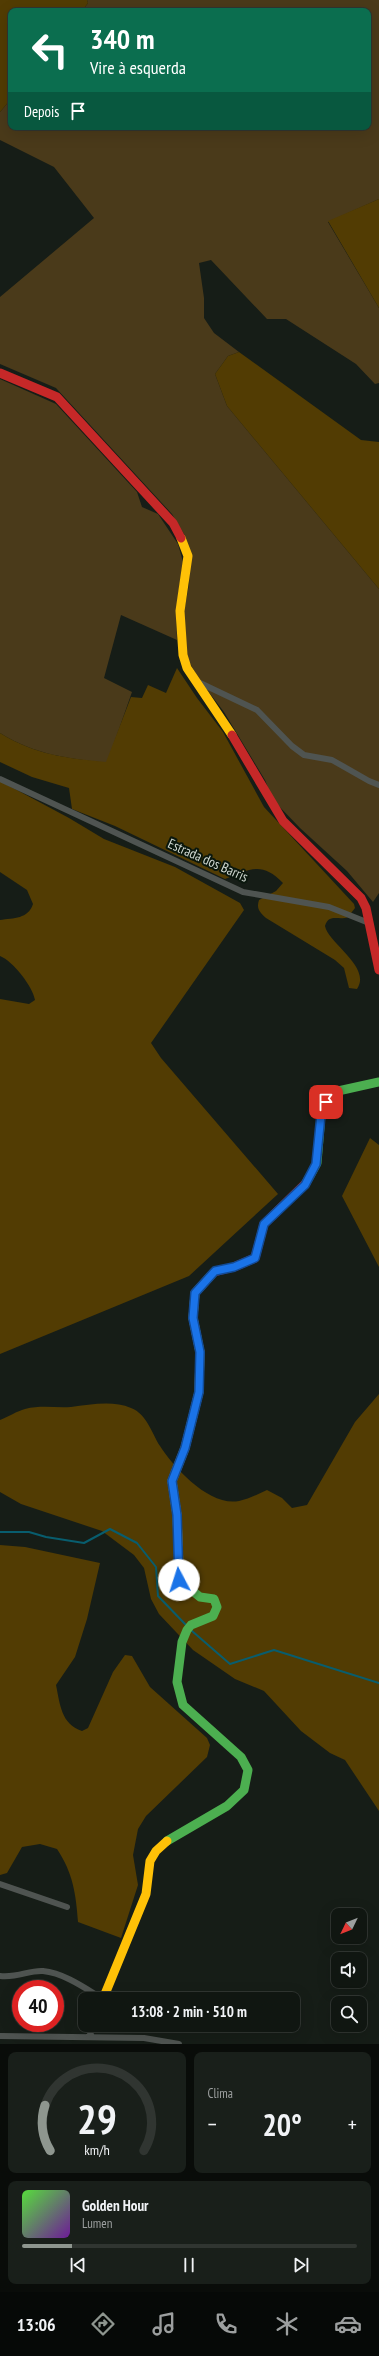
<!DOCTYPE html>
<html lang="pt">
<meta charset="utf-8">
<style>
body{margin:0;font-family:"PT Sans Narrow",sans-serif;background:#191f1a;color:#f1f3f6;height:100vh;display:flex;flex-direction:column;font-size:15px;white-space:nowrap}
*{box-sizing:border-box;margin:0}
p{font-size:13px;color:#9c9f9f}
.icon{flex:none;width:22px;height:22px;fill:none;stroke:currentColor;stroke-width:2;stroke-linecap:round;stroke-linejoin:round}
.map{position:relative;height:2044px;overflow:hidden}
.details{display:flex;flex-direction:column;gap:8px;padding:8px;background:#090c09;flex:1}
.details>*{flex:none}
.hud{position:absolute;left:8px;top:8px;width:363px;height:122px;border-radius:8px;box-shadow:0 4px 16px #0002,0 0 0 1px #303531;background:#0b6e4f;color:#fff;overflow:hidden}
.needle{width:26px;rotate:227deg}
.fabs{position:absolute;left:331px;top:1908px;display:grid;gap:8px}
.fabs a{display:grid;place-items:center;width:36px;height:36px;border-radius:8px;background:#101611;box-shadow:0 4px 16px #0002,0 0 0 1px #303531;font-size:20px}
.speed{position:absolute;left:12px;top:1980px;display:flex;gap:8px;font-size:20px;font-weight:700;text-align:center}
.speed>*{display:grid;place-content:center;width:52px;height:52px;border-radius:50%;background:#101611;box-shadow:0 4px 16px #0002,0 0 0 1px #303531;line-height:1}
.speed .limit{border:6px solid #d22;background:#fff;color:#111}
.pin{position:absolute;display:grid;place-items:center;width:34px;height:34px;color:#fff;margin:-17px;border-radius:8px;box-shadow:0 2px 6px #0006}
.me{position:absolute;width:44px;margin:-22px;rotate:355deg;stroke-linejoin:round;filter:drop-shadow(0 0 3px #0008)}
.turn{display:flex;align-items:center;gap:14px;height:84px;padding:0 16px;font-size:18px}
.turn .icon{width:52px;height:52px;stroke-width:2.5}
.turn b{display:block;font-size:28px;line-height:34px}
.then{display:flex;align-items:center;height:38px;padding:0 16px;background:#0003;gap:8px;font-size:15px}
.big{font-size:30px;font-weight:800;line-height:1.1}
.details .card{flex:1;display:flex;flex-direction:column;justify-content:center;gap:6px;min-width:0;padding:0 14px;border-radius:8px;background:#191f1a}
.details .dial{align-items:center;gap:0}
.dial svg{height:104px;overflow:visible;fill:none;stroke:#303531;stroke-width:7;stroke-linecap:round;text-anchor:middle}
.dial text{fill:#f1f3f6;stroke:none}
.song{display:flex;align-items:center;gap:12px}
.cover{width:48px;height:48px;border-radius:6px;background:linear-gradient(135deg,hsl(110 70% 55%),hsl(280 70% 35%))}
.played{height:4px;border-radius:2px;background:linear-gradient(90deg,#8e968f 15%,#303531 15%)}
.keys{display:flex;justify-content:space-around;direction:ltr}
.heat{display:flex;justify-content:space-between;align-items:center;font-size:22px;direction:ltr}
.details .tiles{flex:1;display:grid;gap:8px;grid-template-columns:1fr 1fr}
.card:last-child{grid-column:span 2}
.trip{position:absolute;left:78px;top:1992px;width:222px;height:40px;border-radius:8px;background:#101611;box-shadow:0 4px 16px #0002,0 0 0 1px #303531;font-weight:800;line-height:40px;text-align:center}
.tab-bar{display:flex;height:64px;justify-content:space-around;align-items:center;background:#060907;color:#9c9f9f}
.tab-bar .icon{width:28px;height:28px}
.tab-bar .current{color:#8e968f}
.tab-bar b{font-size:18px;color:#f1f3f6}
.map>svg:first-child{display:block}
.green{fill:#4a3a1a}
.forest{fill:#523c03}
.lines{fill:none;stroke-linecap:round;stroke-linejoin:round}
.stream{stroke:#085d6e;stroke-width:2}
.street{stroke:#4f5451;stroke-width:6}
.fast{stroke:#4caf50;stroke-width:9}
.slow{stroke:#ffc107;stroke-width:9}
.jam{stroke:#c62828;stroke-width:9}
.route-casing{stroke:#114b97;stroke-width:10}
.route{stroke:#1a73e8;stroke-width:7}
.labels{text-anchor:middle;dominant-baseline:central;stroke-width:4;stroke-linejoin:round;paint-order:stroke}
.street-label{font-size:14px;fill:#cfd7d0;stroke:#0a170d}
</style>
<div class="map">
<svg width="379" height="2044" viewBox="0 0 379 2044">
<rect width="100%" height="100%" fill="#161d17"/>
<path class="green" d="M87,0H379V199L328,222L379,308V383L375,384L356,364L286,319H267L211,260L199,263L204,298V318L214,333L239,352L228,356L215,374L227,406L379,589V893L373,902L347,871L300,828L273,800L265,780L224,712L198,678L187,658L184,612L189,584L190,560L184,534L172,514L56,388L0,364V297L94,218L54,167L0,140V112L11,99V127H368V11H82L88,3Z
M0,379L56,404L137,492L142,507L158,514L178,544L183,562L176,611L177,640L121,615L104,678L132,692L107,763C66,758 36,755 0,733Z"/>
<path class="forest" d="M0,0H87L88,3L82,11H11V99L0,112Z
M379,199V308L328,221Z
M239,352L361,440L379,442V589L227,406L215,374L228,356Z
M177,668L197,698L223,732L264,807L354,904L355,908L348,917C339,921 329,913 325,926C328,943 372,967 357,989L349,988L344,968L335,960L266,918C260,912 256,909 259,900L276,891L283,883C262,861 250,869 225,879L115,826L72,809L69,788L32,777L0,762V733C36,755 66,758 106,762L131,697L142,698L148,685L166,693Z
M0,781L69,818L104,839L175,867L240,903L244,910L151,1043L161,1058L278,1194L189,1276L0,1354V999L29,1004L35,1000C33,987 13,961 0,956V920C14,918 28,919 33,904L27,890L0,872Z
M370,1138L379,1145V1267L342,1196Z
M379,1394V1811L345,1760L330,1753L301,1731L264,1691L235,1679L193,1650L159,1614L151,1599L144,1568L134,1555L102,1531L21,1504L0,1492V1420C8,1417 17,1411 25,1409C41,1405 55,1408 71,1407C90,1405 112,1400 131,1408C147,1414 152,1434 160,1446C174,1468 210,1507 239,1501C249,1499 258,1494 267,1490L282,1498L292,1508L307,1505L355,1422Z
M0,1545L25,1547L100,1563L87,1619L75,1657L56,1685C60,1704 61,1724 82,1731L88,1728L113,1672L125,1655L132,1656L150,1687L207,1738L210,1745L207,1757L146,1816L138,1829L133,1855L138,1885L121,1938L78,1922C76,1894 73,1873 57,1849L40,1844L22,1847L7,1873L0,1875Z"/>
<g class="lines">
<path class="stream" d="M0,1532H29L46,1537L84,1543L110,1529L137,1543L156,1567L158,1596L186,1625
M192,1631L230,1664L274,1650L379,1683"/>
<path class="street" d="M198,682L257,710L292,746L304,755L332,760L369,781L379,785
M0,779L243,892L329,907L369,923
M0,1884L67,1907
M0,1976C18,1978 29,1970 43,1971C64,1973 85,1988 103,1999
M0,2036L144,2038L179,2044
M89,2037L94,2025"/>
<path class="fast" d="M306,1183L317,1163L321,1115L326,1102L338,1091L379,1082
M167,1841L227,1806L244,1790L248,1770L241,1757L183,1705L177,1682L182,1642L187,1630L191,1625L213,1616L217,1607L214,1599L200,1597L179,1580V1567"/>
<path class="slow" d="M181,538L188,556L180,611L183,655L187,668L232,735
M179,1567L177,1515L172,1481L185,1448L199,1392L200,1352L193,1318L195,1293L214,1272
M103,1999L146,1894L150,1861L156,1851L167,1841"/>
<path class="jam" d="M0,373L57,397L173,523L181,538
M232,735L283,821L361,898L366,908L379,970
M214,1272L234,1267L255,1258L264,1224L306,1183"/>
</g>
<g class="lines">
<g class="route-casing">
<path id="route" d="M179,1580L177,1515L172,1481L185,1448L199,1392L200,1352L193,1318L195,1293L215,1271L234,1267L255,1258L264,1224L305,1185L316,1164L321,1115L326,1102"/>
</g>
<use href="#route" class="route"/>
</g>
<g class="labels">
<g class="street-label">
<text transform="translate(208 860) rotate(24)">Estrada dos Barris</text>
</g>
</g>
</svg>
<div class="fabs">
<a><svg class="needle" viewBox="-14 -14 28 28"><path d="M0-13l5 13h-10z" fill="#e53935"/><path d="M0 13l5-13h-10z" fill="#9c9f9f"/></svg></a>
<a><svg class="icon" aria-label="sound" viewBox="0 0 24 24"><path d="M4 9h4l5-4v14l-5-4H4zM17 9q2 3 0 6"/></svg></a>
<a><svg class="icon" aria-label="search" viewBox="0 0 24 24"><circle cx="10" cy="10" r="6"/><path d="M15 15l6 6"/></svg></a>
</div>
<div class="speed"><div class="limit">40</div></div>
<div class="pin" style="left:326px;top:1102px;background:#d93025"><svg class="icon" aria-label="arrive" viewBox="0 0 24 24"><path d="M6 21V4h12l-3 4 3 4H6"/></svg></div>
<svg class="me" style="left:179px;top:1580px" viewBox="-20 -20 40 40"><circle r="19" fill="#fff"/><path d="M0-13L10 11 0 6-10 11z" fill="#1a73e8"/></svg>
<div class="trip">13:08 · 2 min · 510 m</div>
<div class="hud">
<div class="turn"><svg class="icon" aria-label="left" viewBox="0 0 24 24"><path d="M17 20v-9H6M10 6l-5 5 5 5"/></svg><div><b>340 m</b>Vire à esquerda</div></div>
<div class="then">Depois<svg class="icon" aria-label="arrive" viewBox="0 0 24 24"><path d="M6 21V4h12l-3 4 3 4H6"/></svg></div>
</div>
</div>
<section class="details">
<div class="tiles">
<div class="card dial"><svg viewBox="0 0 100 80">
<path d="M14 69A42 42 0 1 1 86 69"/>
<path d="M14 69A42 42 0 0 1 10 34" stroke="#8e968f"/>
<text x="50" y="56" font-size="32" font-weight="700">29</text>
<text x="50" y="72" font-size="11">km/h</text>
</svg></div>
<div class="card"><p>Clima</p>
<div class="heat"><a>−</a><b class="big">20°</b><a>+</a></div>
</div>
<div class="card">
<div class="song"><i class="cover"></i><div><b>Golden Hour</b><p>Lumen</p></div></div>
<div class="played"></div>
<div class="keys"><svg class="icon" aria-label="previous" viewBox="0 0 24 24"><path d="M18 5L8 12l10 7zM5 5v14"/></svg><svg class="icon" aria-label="pause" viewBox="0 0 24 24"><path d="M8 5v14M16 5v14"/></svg><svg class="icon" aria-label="next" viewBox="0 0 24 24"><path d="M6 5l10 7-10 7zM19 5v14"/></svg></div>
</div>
</div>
</section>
<nav class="tab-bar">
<b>13:06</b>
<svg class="icon current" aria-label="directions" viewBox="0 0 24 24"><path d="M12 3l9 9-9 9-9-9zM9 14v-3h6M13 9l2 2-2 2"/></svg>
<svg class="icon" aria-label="music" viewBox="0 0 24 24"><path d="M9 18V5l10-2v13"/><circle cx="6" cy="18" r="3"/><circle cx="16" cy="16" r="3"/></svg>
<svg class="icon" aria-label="phone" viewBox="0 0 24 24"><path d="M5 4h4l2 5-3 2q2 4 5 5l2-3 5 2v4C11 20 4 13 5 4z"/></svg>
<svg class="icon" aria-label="climate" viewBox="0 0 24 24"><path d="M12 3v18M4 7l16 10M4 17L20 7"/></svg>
<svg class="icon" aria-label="car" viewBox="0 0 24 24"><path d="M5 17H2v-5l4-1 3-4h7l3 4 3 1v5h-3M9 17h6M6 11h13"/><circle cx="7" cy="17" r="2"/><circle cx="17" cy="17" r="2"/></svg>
</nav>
